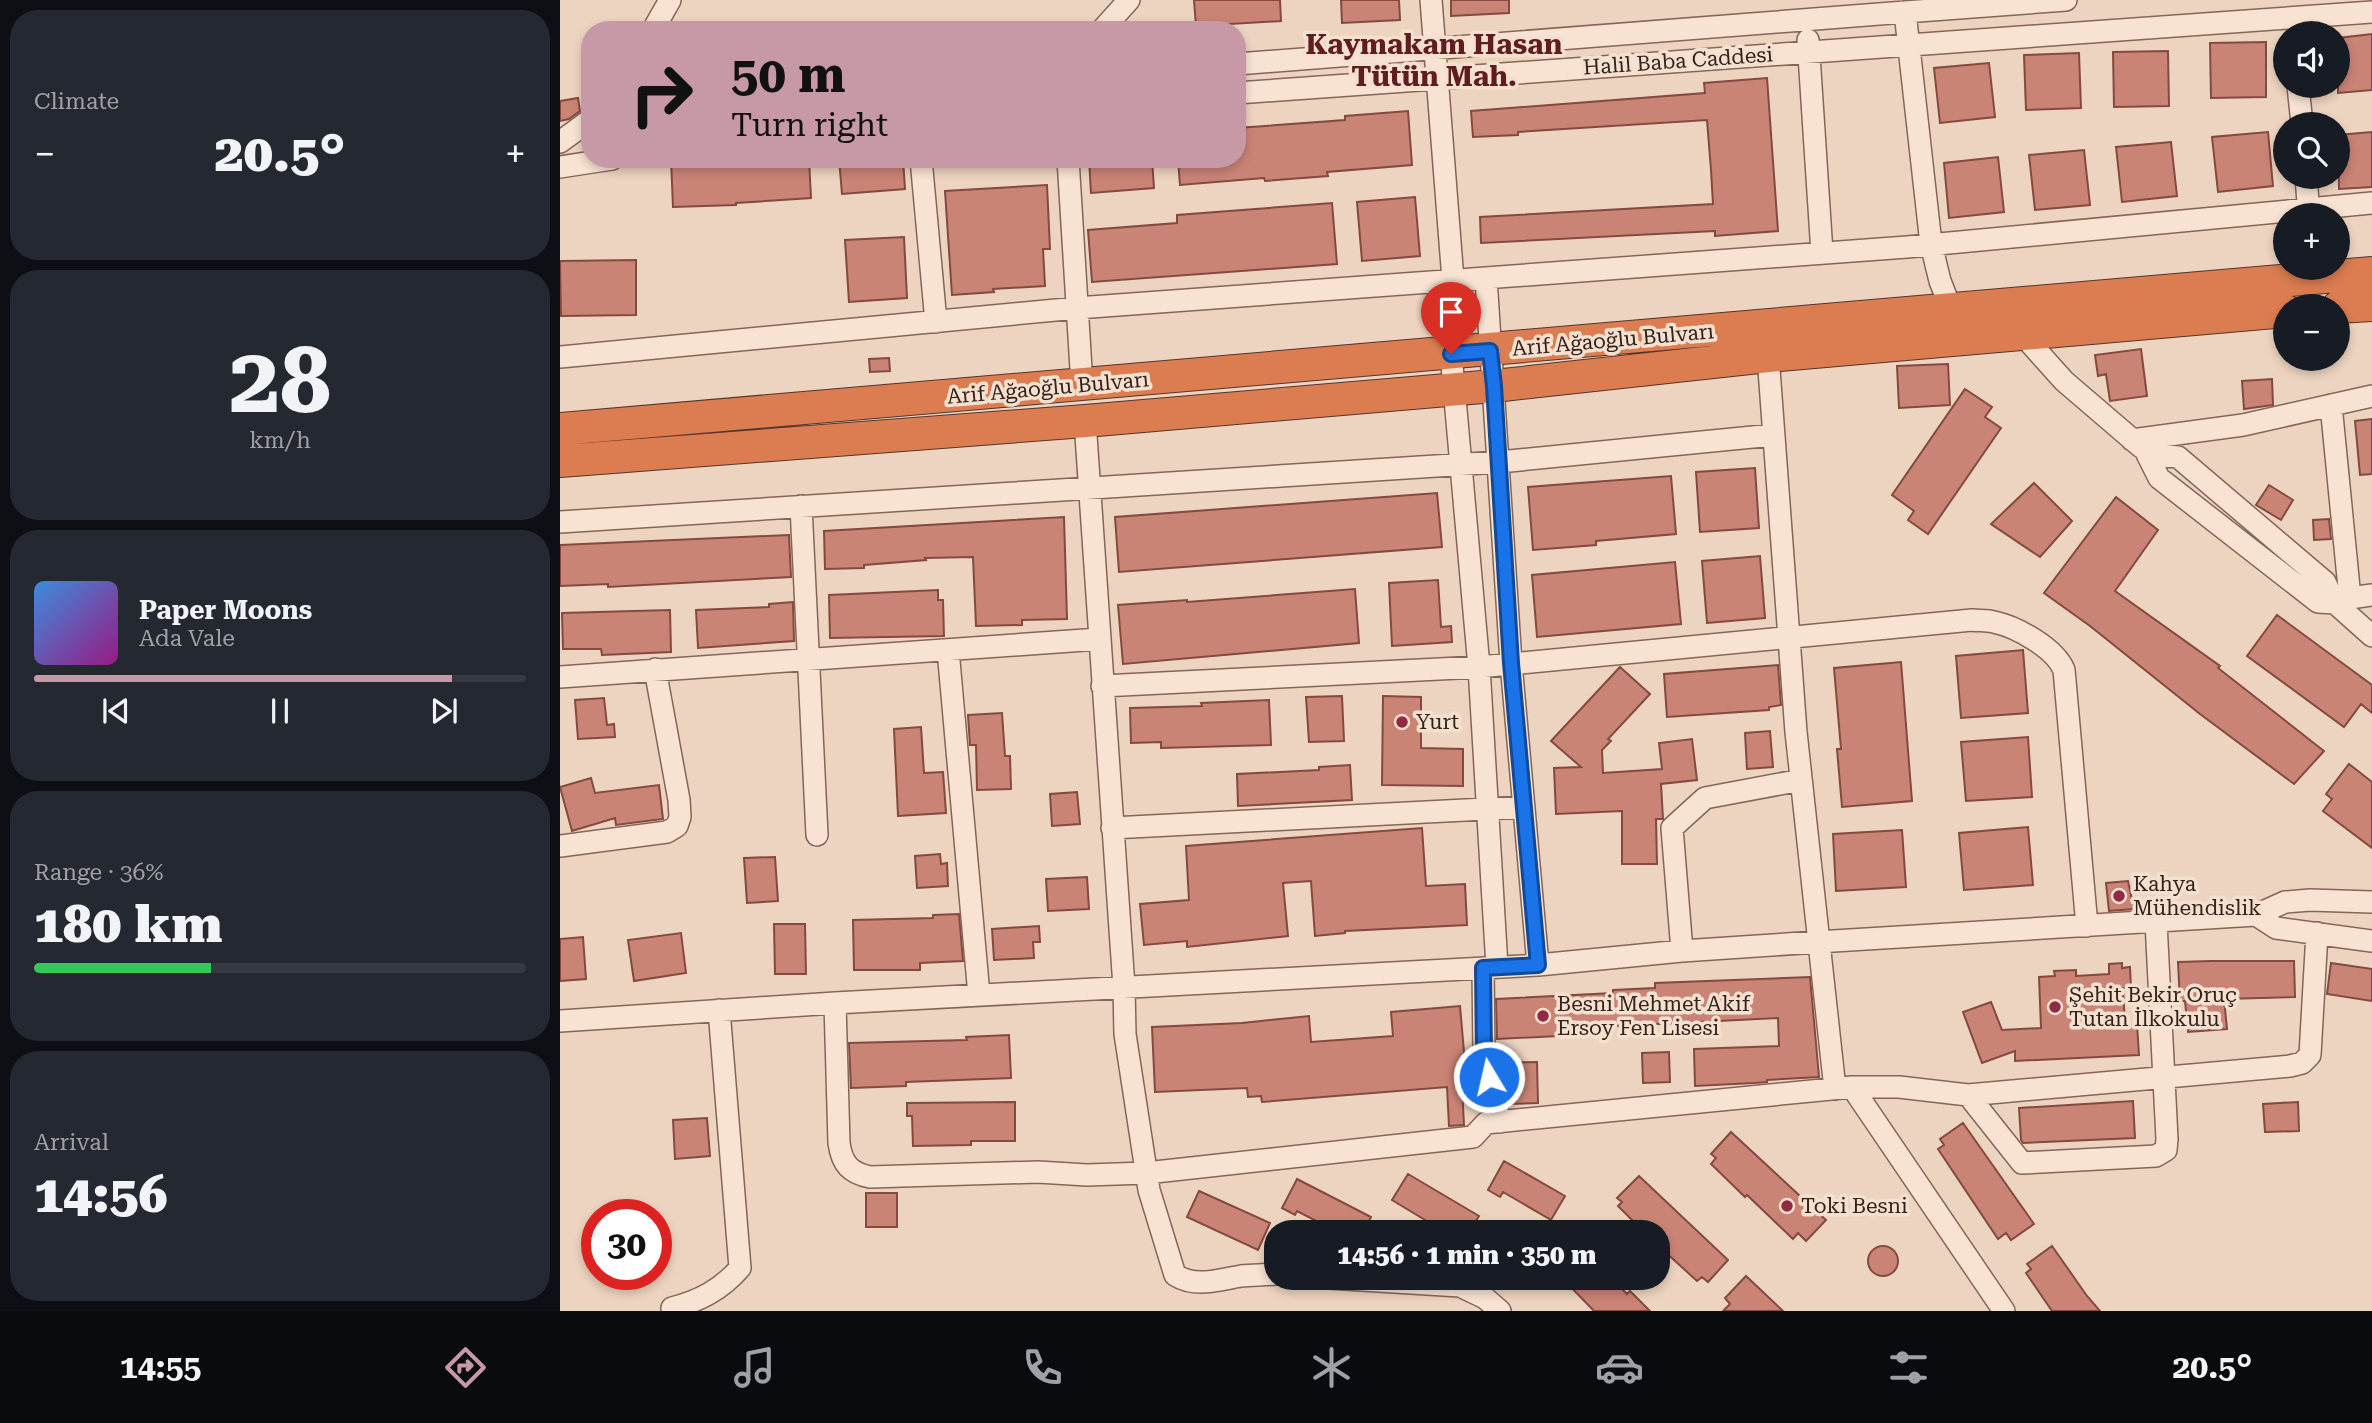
<!DOCTYPE html>
<meta charset="utf-8">
<style>
body{margin:0;font-family:"Roboto Serif",serif;background:#242831;color:#f1f3f6;height:100vh;display:flex;flex-direction:column;font-size:26px;white-space:nowrap}
*{box-sizing:border-box;margin:0}
p{font-size:23px;color:#9ea1a6}
.icon{flex:none;width:38px;height:38px;fill:none;stroke:currentColor;stroke-width:2;stroke-linecap:round;stroke-linejoin:round}
.map{position:relative;flex:1;overflow:hidden}
.panel{display:flex;flex-direction:column;gap:10px;padding:10px;background:#0d0f14;width:560px}
.panel>*{flex:none}
.top-card{position:absolute;left:21px;top:21px;width:665px;height:147px;border-radius:28px;box-shadow:0 4px 10px #0003;background:#c799a6;color:#111;overflow:hidden}
.tools{position:absolute;left:1713px;top:21px;display:grid;gap:14px}
.tools a{display:grid;place-items:center;width:77px;height:77px;border-radius:50%;background:#171b24;box-shadow:0 4px 10px #0003;font-size:35px}
.speed{position:absolute;left:21px;top:1199px;display:flex;gap:14px;font-size:35px;font-weight:700;text-align:center}
.speed>*{display:grid;place-content:center;width:91px;height:91px;border-radius:50%;background:#171b24;box-shadow:0 4px 10px #0003;line-height:1}
.speed .limit{border:10px solid #d22;background:#fff;color:#111}
.pin{position:absolute;display:grid;place-items:center;width:60px;height:60px;color:#fff;margin:-72px -30px;border-radius:50% 50% 50% 0;rotate:-45deg;box-shadow:0 0 7px #0007}
.pin .icon{rotate:45deg}
.me{position:absolute;width:77px;margin:-38px;rotate:351deg;stroke-linejoin:round;filter:drop-shadow(0 0 5px #0008)}
.turn{display:flex;align-items:center;gap:24px;height:147px;padding:0 35px;font-size:32px}
.turn .icon{width:91px;height:91px;stroke-width:2.5}
.turn b{display:block;font-size:49px;line-height:60px}
.big{font-size:52px;font-weight:800;line-height:1.1}
.panel .tile{flex:1;display:flex;flex-direction:column;justify-content:center;gap:10px;min-width:0;padding:0 24px;border-radius:28px;background:#242831}
.panel .dial{align-items:center;gap:0}
.dial b{font-size:91px;line-height:1}
.song{display:flex;align-items:center;gap:21px}
.cover{width:84px;height:84px;border-radius:10px;background:linear-gradient(135deg,hsl(210 70% 55%),hsl(310 70% 35%))}
.played{height:7px;border-radius:4px;background:linear-gradient(90deg,#c799a6 85%,#363941 85%)}
.keys{display:flex;justify-content:space-around;direction:ltr}
.heat{display:flex;justify-content:space-between;align-items:center;font-size:38px;direction:ltr}
.charge{height:10px;border-radius:5px;background:linear-gradient(90deg,#34c759 36%,#363941 0)}
.trip{position:absolute;left:704px;top:1220px;width:406px;height:70px;border-radius:28px;background:#171b24;box-shadow:0 4px 10px #0003;font-weight:800;line-height:70px;text-align:center}
.tabs{display:flex;height:112px;justify-content:space-around;align-items:center;background:#090b0e;color:#9ea1a6}
.tabs .icon{width:49px;height:49px}
.tabs .on{color:#c799a6}
.tabs b{font-size:32px;color:#f1f3f6}
main{display:flex;flex:1;min-height:0}
.map>svg:first-child{display:block}
.building{fill:#ca8476;stroke:#84493f;stroke-width:2}
.lines{fill:none;stroke-linecap:round;stroke-linejoin:round}
.minor-casing{stroke:#856558;stroke-width:24}
.highway-casing{stroke:#53352d;stroke-width:34}
.minor{stroke:#f8e3d2;stroke-width:21}
.highway{stroke:#db7c51;stroke-width:32}
.route-casing{stroke:#114b97;stroke-width:18}
.route{stroke:#1a73e8;stroke-width:12}
.poi-dot{fill:#932a44;stroke:#f4e0cf;stroke-width:2.5}
.labels{text-anchor:middle;dominant-baseline:central;stroke-width:7;stroke-linejoin:round;paint-order:stroke}
.street-label{font-size:21px;fill:#35221c;stroke:#f4e0cf}
.poi-label{font-size:21px;fill:#35221c;stroke:#f4e0cf;text-anchor:start}
.district-label{font-size:28px;font-weight:bold;fill:#601d1f;stroke:#f4e0cf}
</style>
<main>
<section class="panel">
<div class="tile"><p>Climate</p>
<div class="heat"><a>−</a><b class="big">20.5°</b><a>+</a></div>
</div>
<div class="tile dial"><b>28</b><p>km/h</p></div>
<div class="tile">
<div class="song"><i class="cover"></i><div><b>Paper Moons</b><p>Ada Vale</p></div></div>
<div class="played"></div>
<div class="keys"><svg class="icon" aria-label="previous" viewBox="0 0 24 24"><path d="M18 5L8 12l10 7zM5 5v14"/></svg><svg class="icon" aria-label="pause" viewBox="0 0 24 24"><path d="M8 5v14M16 5v14"/></svg><svg class="icon" aria-label="next" viewBox="0 0 24 24"><path d="M6 5l10 7-10 7zM19 5v14"/></svg></div>
</div>
<div class="tile"><p>Range · 36%</p><b class="big">180 km</b><div class="charge"></div></div>
<div class="tile"><p>Arrival</p><b class="big">14:56</b></div>
</section>
<div class="map">
<svg width="1812" height="1311" viewBox="0 0 1812 1311">
<rect width="100%" height="100%" fill="#edd4c0"/>
<path class="building" d="M634,0H720L721,21L636,26Z
M781,0H839L840,20L782,23Z
M891,0H949V13L891,16Z
M1812,34V90L1778,93V38Z
M1706,42V97L1651,98L1650,43Z
M1608,51L1609,106L1554,107L1553,52Z
M1519,53L1521,108L1466,110L1464,55Z
M1429,63L1435,117L1380,123L1374,68Z
M1207,78L1218,231L1155,236V231L921,243L920,217L1153,204L1151,170L1147,120L958,132V135L913,137L911,111L1145,93L1144,83Z
M18,98L20,111L9,119L0,121V101Z
M848,111L852,165L767,172L768,176L705,181L704,178L620,185L618,159H677V128L785,120V116Z
M1708,132L1713,186L1658,192L1652,137Z
M1812,132V187L1779,189L1778,135Z
M1611,142L1617,196L1562,202L1556,147Z
M1524,150L1530,205L1475,210L1469,155Z
M1438,157L1444,212L1389,218L1384,163Z
M111,159H249L251,198L176,203V205L113,207Z
M279,159H343L345,189L282,194Z
M529,159H592L594,188L531,193Z
M487,185L490,249H483L485,286L433,289L434,292L392,295L385,191Z
M855,197L860,256L802,261L797,202Z
M772,203L777,264L532,282L528,230L617,223V215Z
M344,237L347,298L289,302L285,240Z
M76,260V315L1,316L0,261Z
M1581,349L1587,396L1550,401L1546,374L1538,376L1535,355Z
M329,358L330,371L310,372L309,359Z
M1388,364L1390,405L1339,408L1337,366Z
M1712,379L1713,405L1684,409L1682,381Z
M1405,389L1432,407L1425,417L1441,428L1368,534L1348,520L1354,511L1332,495Z
M1812,419V474L1800,475L1795,421Z
M1195,468L1199,528L1140,532L1136,472Z
M1111,476L1116,534L1036,541V545L973,550L968,487Z
M1474,483L1512,521L1480,557L1431,524Z
M1709,485L1733,500L1721,520L1696,505Z
M877,493L882,547L559,572L555,517Z
M1556,497L1598,530L1555,591L1660,666L1658,668L1764,751L1734,784L1640,714L1530,626L1484,593Z
M504,517L507,619L462,620V625L416,626L413,557L365,558L366,560L304,565V568L265,569L264,531Z
M1769,519L1771,539L1754,540L1753,520Z
M229,535L231,577L48,587V584L0,586V545Z
M1200,556L1205,618L1147,623L1142,561Z
M1115,562L1121,624L977,637L972,575Z
M878,580L881,627L891,626L892,642L832,646L829,583Z
M795,589L799,643L563,664L558,605L627,600V602Z
M378,590V600H383L384,636L270,638L269,595Z
M233,602L234,641L138,648L136,610L209,607V604Z
M110,610L111,652L42,655L41,649H3L2,613Z
M1717,615L1812,685V713L1801,704L1784,727L1687,656Z
M1463,650L1468,713L1401,718L1396,656Z
M1341,662L1352,801L1282,807L1277,749H1281L1274,668Z
M1218,665L1221,705L1209,707V710L1107,717L1104,674Z
M1060,667L1090,694L1048,739L1051,741L1042,750L1043,773L1102,769L1099,743L1132,739L1137,780L1101,784L1103,819H1096L1097,864H1062V811L996,814L994,768L1021,767L991,741Z
M782,696L784,741L749,742L746,697Z
M823,696L861,697V748L903,749V786L822,785Z
M44,698L47,725L54,724L55,737L18,739L15,700Z
M709,700L711,745L601,748V742L571,743L570,708L642,706L641,703Z
M442,713L445,756H450L451,789L417,790L416,745H410L408,715Z
M361,727L364,773L383,772L386,813L338,816L334,729Z
M1210,731L1213,767L1187,769L1185,733Z
M1468,737L1472,797L1406,801L1401,742Z
M1789,764L1812,782V848L1763,811L1772,799L1766,794Z
M790,765L792,800L678,806L677,774L759,770V767Z
M31,778L35,793L99,785L103,819L56,825L55,818L12,831L0,787Z
M517,792L520,824L492,826L490,794Z
M1468,827L1473,885L1404,890L1399,833Z
M862,828L866,886L905,884L907,925L785,931V933L755,936L751,881L723,883L728,936L627,947V941L584,945L580,904L629,900L626,846Z
M1342,830L1346,887L1276,891L1273,834Z
M380,854L381,864L387,863L388,886L357,888L355,856Z
M215,857L218,901L187,903L184,858Z
M527,877L529,909L488,911L486,879Z
M1568,881L1574,909L1549,911L1546,883Z
M399,914L403,961L360,963V970H294L293,920L373,918V915Z
M214,924H245L246,974H215Z
M479,926L480,942H473L474,958L434,960L432,929Z
M121,933L126,973L74,981L68,940Z
M23,937L26,979L0,981V939Z
M1651,961H1734L1735,997L1664,999L1667,1029L1628,1032L1625,1001H1620L1618,962Z
M1562,963V968L1570,967L1571,988H1563L1565,1025L1577,1024L1579,1055L1455,1061V1051L1422,1063L1403,1012L1431,1002L1442,1030L1481,1028L1479,977L1495,976L1494,971L1516,970V976L1549,974V964Z
M1771,963L1812,969V1001L1767,994Z
M1250,977L1259,1077L1207,1080V1082L1194,1083L1135,1086L1134,1049L1219,1046L1218,1018L1037,1027L1038,1034L937,1039L936,999L1053,993V990L1095,988V983Z
M900,1006L907,1086H902L904,1125L889,1126L887,1087L702,1102L701,1096L688,1097L687,1088L595,1092L592,1027L682,1023L749,1016L751,1042L833,1036L831,1012Z
M449,1035L451,1078L346,1082V1086L291,1088L289,1043L407,1040L406,1037Z
M1109,1052L1110,1082L1083,1083L1082,1053Z
M977,1062L978,1103L949,1104L939,1063Z
M1573,1101L1575,1138L1463,1143L1461,1140L1459,1108Z
M455,1102V1141H411V1145L353,1146L352,1116H347V1103Z
M1738,1102L1739,1131L1705,1132L1703,1104Z
M147,1118L150,1156L115,1159L113,1120Z
M1403,1123L1474,1224L1451,1240L1446,1233L1438,1239L1378,1149L1384,1145L1380,1139Z
M1171,1132L1266,1220L1246,1241L1238,1233L1233,1239L1187,1195L1185,1197L1151,1164L1156,1158L1151,1154Z
M944,1161L1005,1196L991,1220L943,1192L940,1197L928,1190Z
M848,1174L919,1216L909,1232H885L832,1200Z
M1079,1176L1168,1260L1148,1282L1142,1277L1137,1281L1103,1250L1108,1245L1097,1235V1232H1084L1058,1206L1062,1202L1057,1198Z
M737,1179L811,1217L804,1232H778L737,1211L735,1215L722,1208Z
M639,1191L710,1223L698,1250L627,1217Z
M306,1193H337V1227H306Z
M1308 1261a15 15 0 1 1 30 0a15 15 0 1 1-30 0Z
M1492,1246L1527,1296L1540,1311H1492L1466,1273L1471,1269L1467,1264Z
M1186,1276L1223,1311H1163L1170,1304L1165,1298Z
M1002,1278H1051L1067,1294L1070,1291L1090,1311H1034Z"/>
<g class="lines">
<g class="minor-casing">
<path id="minor" d="M871,0L893,280
M93,30L110,0
M542,30L569,0
M1248,40L1262,253
M677,64L1345,12
M1738,86L1742,124
M677,93L1812,12
M0,142L30,120
M361,159L376,322
M508,159L522,385
M0,167L52,159
M1746,177L1749,215
M926,278L951,663L978,965
M887,281L891,354L919,667L937,967
M1391,309L1380,281L1371,244L1345,12L1506,0
M1462,334L1504,381L1581,447
M1208,356L1236,732L1275,1089
M0,357L517,308L1347,247L1812,203
M1771,405L1790,598
M525,421L564,987L565,1034L589,1190L615,1275C636,1288 658,1280 681,1276C693,1275 704,1275 716,1274
M1572,440L1683,425L1812,396
M1587,454L1618,457L1765,582L1775,603L1758,602L1599,478Z
M241,506L257,835
M0,522L939,462L1213,435
M1812,595L1790,598L1775,603L1812,636
M388,650L419,995
M0,677L539,639
M542,686L919,667L1412,620C1419,621 1427,620 1434,622C1457,627 1495,648 1504,670L1527,926
M552,828L964,807
M0,846L107,832L117,826L120,817L119,800L95,669
M1812,902L1750,900L1725,902L1696,915L1716,928L1812,941
M1122,951L1112,828L1145,798L1241,780
M923,968L924,1055L940,1122
M275,1003L279,1143C282,1164 290,1173 310,1177L478,1172L527,1175L586,1173L913,1137L926,1123L1292,1087H1339L1408,1095L1730,1066L1742,1063L1750,1055L1757,933
M0,1021L275,1003L978,965L1122,951L1257,942L1696,915
M1292,1087L1444,1311
M1408,1095L1462,1163L1596,1156L1606,1150L1607,1139L1596,922
M769,1278L900,1286L925,1298L940,1311
M112,1308C139,1301 161,1290 180,1268L159,1010"/>
</g>
<g class="highway-casing">
<path id="highway" d="M1778,307L1812,305
M0,429L1812,273
M0,461L525,421L934,386L1208,356L1726,311"/>
</g>
<use href="#minor" class="minor"/>
<use href="#highway" class="highway"/>
</g>
<g class="lines">
<g class="route-casing">
<path id="route" d="M891,354L930,351L934,386L951,663L978,965L923,968L924,1055L929,1077"/>
</g>
<use href="#route" class="route"/>
</g>
<g class="poi-dot">
<circle cx="842" cy="722" r="7"/>
<circle cx="1559" cy="896" r="7"/>
<circle cx="1495" cy="1007" r="7"/>
<circle cx="983" cy="1016" r="7"/>
<circle cx="1227" cy="1206" r="7"/>
</g>
<g class="labels">
<g class="street-label">
<text transform="translate(1118 61) rotate(-4)">Halil Baba Caddesi</text>
<text transform="translate(1053 340) rotate(-5)">Arif Ağaoğlu Bulvarı</text>
<text transform="translate(488 388) rotate(-5)">Arif Ağaoğlu Bulvarı</text>
</g>
<g class="poi-label">
<text x="856" y="722">Yurt</text>
<text x="1573" y="884">Kahya<tspan x="1573" dy="24">Mühendislik</tspan></text>
<text x="1509" y="995">Şehit Bekir Oruç<tspan x="1509" dy="24">Tutan İlkokulu</tspan></text>
<text x="997" y="1004">Besni Mehmet Akif<tspan x="997" dy="24">Ersoy Fen Lisesi</tspan></text>
<text x="1241" y="1206">Toki Besni</text>
</g>
<g class="district-label">
<text x="874" y="44">Kaymakam Hasan<tspan x="874" dy="32">Tütün Mah.</tspan></text>
</g>
</g>
</svg>
<div class="tools">
<a><svg class="icon" aria-label="sound" viewBox="0 0 24 24"><path d="M4 9h4l5-4v14l-5-4H4zM17 9q2 3 0 6"/></svg></a>
<a><svg class="icon" aria-label="search" viewBox="0 0 24 24"><circle cx="10" cy="10" r="6"/><path d="M15 15l6 6"/></svg></a>
<a>+</a>
<a>−</a>
</div>
<div class="speed"><div class="limit">30</div></div>
<div class="pin" style="left:891px;top:354px;background:#d93025"><svg class="icon" aria-label="arrive" viewBox="0 0 24 24"><path d="M6 21V4h12l-3 4 3 4H6"/></svg></div>
<svg class="me" style="left:929px;top:1077px" viewBox="-20 -20 40 40"><circle r="17" fill="#1a73e8" stroke="#fff" stroke-width="3"/><path d="M0-11L8 9 0 5-8 9z" fill="#fff"/></svg>
<div class="trip">14:56 · 1 min · 350 m</div>
<div class="top-card">
<div class="turn"><svg class="icon" aria-label="right" viewBox="0 0 24 24"><path d="M7 20v-9h11M14 6l5 5-5 5"/></svg><div><b>50 m</b>Turn right</div></div>
</div>
</div>
</main>
<nav class="tabs">
<b>14:55</b>
<svg class="icon on" aria-label="directions" viewBox="0 0 24 24"><path d="M12 3l9 9-9 9-9-9zM9 14v-3h6M13 9l2 2-2 2"/></svg>
<svg class="icon" aria-label="music" viewBox="0 0 24 24"><path d="M9 18V5l10-2v13"/><circle cx="6" cy="18" r="3"/><circle cx="16" cy="16" r="3"/></svg>
<svg class="icon" aria-label="phone" viewBox="0 0 24 24"><path d="M5 4h4l2 5-3 2q2 4 5 5l2-3 5 2v4C11 20 4 13 5 4z"/></svg>
<svg class="icon" aria-label="climate" viewBox="0 0 24 24"><path d="M12 3v18M4 7l16 10M4 17L20 7"/></svg>
<svg class="icon" aria-label="car" viewBox="0 0 24 24"><path d="M5 17H2v-5l4-1 3-4h7l3 4 3 1v5h-3M9 17h6M6 11h13"/><circle cx="7" cy="17" r="2"/><circle cx="17" cy="17" r="2"/></svg>
<svg class="icon" aria-label="filters" viewBox="0 0 24 24"><path d="M4 7h16M4 17h16"/><circle cx="9" cy="7" r="2"/><circle cx="15" cy="17" r="2"/></svg>
<b>20.5°</b>
</nav>
